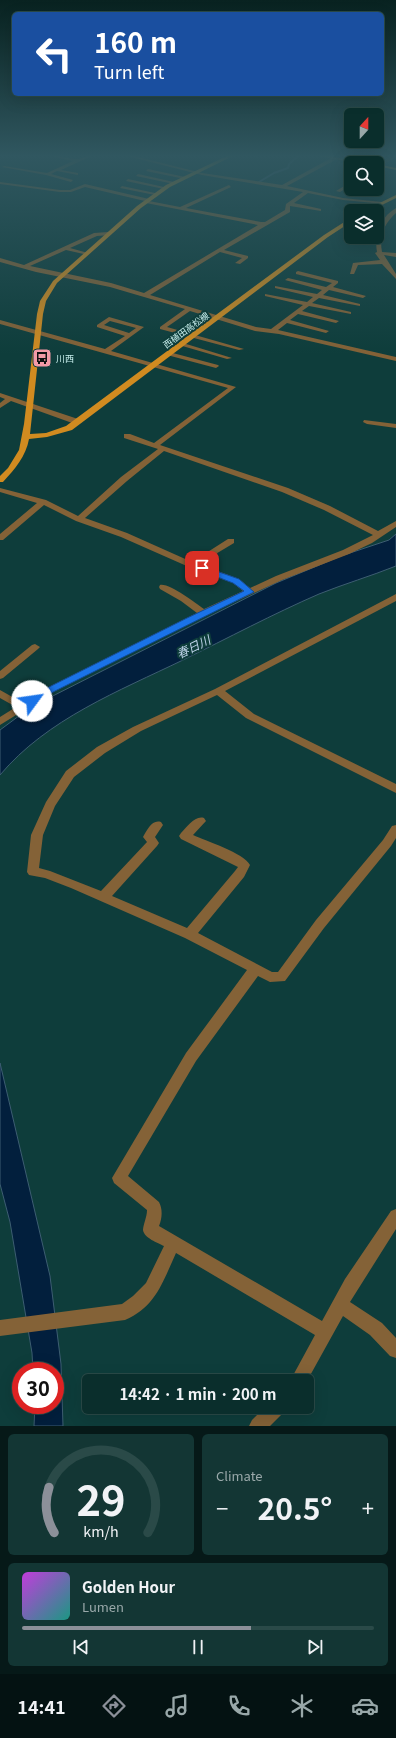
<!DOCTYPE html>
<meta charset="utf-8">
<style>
body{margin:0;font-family:Georgia,"Noto Sans JP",serif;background:#133634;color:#f1f3f6;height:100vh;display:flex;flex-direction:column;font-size:15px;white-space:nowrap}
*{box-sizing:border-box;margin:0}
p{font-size:13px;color:#99a8a9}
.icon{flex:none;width:22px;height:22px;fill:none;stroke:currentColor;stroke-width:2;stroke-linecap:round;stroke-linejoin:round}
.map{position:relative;height:1426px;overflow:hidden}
.drawer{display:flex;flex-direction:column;gap:8px;padding:8px;background:#061918;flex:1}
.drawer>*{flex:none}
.hud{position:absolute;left:12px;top:12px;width:372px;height:84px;border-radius:6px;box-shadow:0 4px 16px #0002,0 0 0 1px #2a4a48;background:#1a4fa0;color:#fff;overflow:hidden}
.needle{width:26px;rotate:21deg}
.controls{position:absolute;left:344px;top:108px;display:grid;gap:8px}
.controls a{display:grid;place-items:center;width:40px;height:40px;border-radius:6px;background:#0a2e2c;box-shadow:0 4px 16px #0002,0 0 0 1px #2a4a48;font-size:20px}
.speed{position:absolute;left:12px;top:1362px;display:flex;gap:8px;font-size:20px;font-weight:700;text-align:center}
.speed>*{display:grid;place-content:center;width:52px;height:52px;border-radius:50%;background:#0a2e2c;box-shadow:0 4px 16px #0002,0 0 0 1px #2a4a48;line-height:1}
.speed .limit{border:6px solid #d22;background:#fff;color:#111}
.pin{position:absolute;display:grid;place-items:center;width:34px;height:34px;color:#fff;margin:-17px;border-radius:8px;box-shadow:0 2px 6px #0006}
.me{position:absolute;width:44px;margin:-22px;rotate:59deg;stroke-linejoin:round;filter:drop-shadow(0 0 3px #0008)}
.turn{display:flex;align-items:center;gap:14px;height:84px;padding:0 16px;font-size:18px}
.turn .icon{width:52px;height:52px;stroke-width:2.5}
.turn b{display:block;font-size:28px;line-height:34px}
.big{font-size:30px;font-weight:700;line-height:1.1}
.drawer .card{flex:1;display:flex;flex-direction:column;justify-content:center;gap:6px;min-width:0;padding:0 14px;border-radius:6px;background:#133634}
.drawer .dial{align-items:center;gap:0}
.dial svg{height:104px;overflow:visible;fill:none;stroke:#2a4a48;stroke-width:7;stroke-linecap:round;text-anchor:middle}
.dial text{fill:#f1f3f6;stroke:none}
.song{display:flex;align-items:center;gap:12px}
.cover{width:48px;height:48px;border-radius:6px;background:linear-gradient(135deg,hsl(290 70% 55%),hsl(170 70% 35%))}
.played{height:4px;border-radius:2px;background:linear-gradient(90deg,#8c9099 65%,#2a4a48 65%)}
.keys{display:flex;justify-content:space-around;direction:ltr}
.heat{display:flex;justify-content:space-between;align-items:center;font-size:22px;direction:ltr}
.drawer .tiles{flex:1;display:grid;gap:8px;grid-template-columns:1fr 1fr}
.card:last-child{grid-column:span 2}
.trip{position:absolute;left:82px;top:1374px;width:232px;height:40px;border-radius:6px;background:#0a2e2c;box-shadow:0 4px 16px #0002,0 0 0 1px #2a4a48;font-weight:700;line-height:40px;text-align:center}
.dock{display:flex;height:64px;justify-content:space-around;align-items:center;background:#041212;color:#99a8a9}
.dock .icon{width:28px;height:28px}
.dock .active{color:#8c9099}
.dock b{font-size:18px;color:#f1f3f6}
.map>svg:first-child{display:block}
.water{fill:#021f3d;stroke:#3d5d72}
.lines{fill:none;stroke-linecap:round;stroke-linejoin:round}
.stream{stroke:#3d5d72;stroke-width:2}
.minor{fill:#846237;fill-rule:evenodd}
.major{fill:#d18b20;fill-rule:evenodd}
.route{fill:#1a73e8;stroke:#114b97}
.labels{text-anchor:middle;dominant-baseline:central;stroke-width:4;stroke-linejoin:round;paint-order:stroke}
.far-street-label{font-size:9px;fill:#c8efed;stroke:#0e3d3b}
.far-poi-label{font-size:9px;fill:#c8efed;stroke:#0e3d3b;text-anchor:start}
.water-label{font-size:12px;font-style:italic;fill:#bfd4ea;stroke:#0e3d3b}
</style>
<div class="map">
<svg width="396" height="1426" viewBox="0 0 396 1426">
<rect width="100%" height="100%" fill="#0e3d3b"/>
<path class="water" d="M396,534V566C371,576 344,584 319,594C273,614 228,638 183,660C119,691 47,719 0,775V730L31,707L276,583L341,556L389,540Z
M0,1063L50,1276L61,1364L63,1426H34L35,1405H55V1371H33L32,1353L10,1222L0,1184Z"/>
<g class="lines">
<path class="stream" d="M259,182L274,173L288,168L289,164L298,156L291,154"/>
<path class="minor" d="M41,154C53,154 63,158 75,159C82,160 89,154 96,154L61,170L78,173V175L57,171L51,174L73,180L71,182L46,175L2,167L4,166L47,173L73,161Z
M119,154H126L202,173L282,185L333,157H337V159L287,186L343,198L382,202L384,204L343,200L308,193L294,203L321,209V211L290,206V212L224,250L248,256V258L240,264L235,263L242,258L220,252L150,295L256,327L271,329L303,305L265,296V294L307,302L313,297L275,288V286L317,294L322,290L285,280L288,278L326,287L332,283L296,274V272L298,271L338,281V283L333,287L366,296L363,298L329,290L323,295L360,304V306L319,298L312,303L351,312V314L309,306L302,311L339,321L336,323L298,314L290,320L329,331L326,333L287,323L278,330L396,357V361L279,334L255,331L190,311L167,327L244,349L239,350L160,329V327L185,309L110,287L36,272L0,262V258L24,265L94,233L108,232L111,234L110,235L97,236L70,248L88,253V255L66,250L30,266L111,283L144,293L258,225L146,203L144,202L145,201L85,187L71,192H60L0,184V182L60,190H70L85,184L149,199V201L180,207L229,185L231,187L186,208L261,222H265L285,210L286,204L303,192L202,175Z
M394,154H396V157L377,168V165Z
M148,169L185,177L187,178L185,179L146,171Z
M138,174L174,182L176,183L174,184L136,176Z
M128,179L164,187L166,188L164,189L126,181Z
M351,182V185L340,192L336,191Z
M122,186L155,193L157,194L155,195L120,188Z
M396,208V213C384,224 379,235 382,252L396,253V257L384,255L396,274V279L382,264L358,265L354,274H350L353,263L380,260L375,253L377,252C374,236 380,217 396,208Z
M109,317L144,327L111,351L236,387L160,445L288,488L330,506L378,531L396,521V527L372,543L349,554L282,580L206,615L55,691L0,725V717L16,707L0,698V690L23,703L49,687L197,613L181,601L160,589L159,587L160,585C170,583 195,603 204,609L243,591L233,583L189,567L121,537L76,521L44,505L3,540H0V534L37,503L0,492V488L46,500L78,516L121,477L158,449L124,438V434H130L154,443L228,388L0,324V320L105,349L125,336L97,327V325ZM110,321L136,328L129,333L104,325ZM164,451L282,492L324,510L373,535L343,550L276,576L250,588L239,579L199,564L234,543V539H228L192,562L127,533L85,518L127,481Z
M179,343H183L232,358L227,359L179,345Z
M169,352L218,365L219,366L216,368L167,355V353Z
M0,393L81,420L82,422L75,424L11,401L0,408V403L5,399L0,397Z
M364,420L396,424V428L367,424L363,422Z
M396,594V601L225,691L254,714L396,784V793L246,718L217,695L141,731L105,753L74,777L55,806L43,835L39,868L50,871L101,891L147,842L143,837C147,830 152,819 161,822L163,825L155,837L159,843L157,846L112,896L187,928L235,871L238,867L181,839L179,836L181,833C187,827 195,815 204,818L206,821L193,835C206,841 244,853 250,865L244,877L198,933L272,972H278L316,920L383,840L392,826L396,825V838L391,846L324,928L285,981L270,982L258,976L196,1061L128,1176L159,1202C163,1210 162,1218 159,1226L322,1321L345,1279L391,1211L396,1209V1229L350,1302L382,1323L396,1338V1358L390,1356L370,1335L343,1316L307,1381H290L315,1335L176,1253C163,1281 156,1307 125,1320L0,1336V1320L122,1304L133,1296L146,1283L164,1246C158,1243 144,1238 143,1230C143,1225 147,1217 147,1210L114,1183L112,1178L186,1053L247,970L185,938L71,888L45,878L29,875L27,872L31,835L46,802L66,771L97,747L133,727L215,689Z
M35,644L40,647L38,649L3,678L0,679V671L32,645Z
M265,1407H285L283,1413L270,1426H249L252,1420Z"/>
<path class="major" d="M231,154H237L170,187L141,208L57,283L46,301L43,314L30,434L46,433L66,426L324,235L349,219L351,218V222L328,237L72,430L47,437L29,439C26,456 15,469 3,482H0V476L8,468L19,450L24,424L37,314L40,301L53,281L137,206L166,185Z
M309,154H319L365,163H355Z
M377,164L396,168V170L377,166Z
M396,195V198L370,211H363Z"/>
</g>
<linearGradient id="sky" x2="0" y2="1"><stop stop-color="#082220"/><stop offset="0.44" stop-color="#305760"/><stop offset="1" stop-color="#305760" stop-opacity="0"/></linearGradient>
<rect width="396" height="354" fill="url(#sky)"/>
<path class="route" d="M202,566L239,579L254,592L55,691L35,703H29L28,701L29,699L49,687L187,618L244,591L233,583L199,570V567Z"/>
<defs>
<g id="bus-square" transform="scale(1)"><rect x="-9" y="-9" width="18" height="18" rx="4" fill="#f49aa6" stroke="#0e3d3b"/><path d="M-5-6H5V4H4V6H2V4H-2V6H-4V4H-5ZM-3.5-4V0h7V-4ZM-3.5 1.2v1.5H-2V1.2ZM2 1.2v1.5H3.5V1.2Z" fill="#111"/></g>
</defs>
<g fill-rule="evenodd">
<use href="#bus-square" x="42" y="358"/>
</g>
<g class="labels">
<g class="far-street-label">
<text transform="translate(186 330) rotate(-36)">西植田高松線</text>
</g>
<g class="far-poi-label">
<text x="56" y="358">川西</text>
</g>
<g class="water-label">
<text transform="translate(193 646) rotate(-26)">春日川</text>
</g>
</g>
</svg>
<div class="controls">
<a><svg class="needle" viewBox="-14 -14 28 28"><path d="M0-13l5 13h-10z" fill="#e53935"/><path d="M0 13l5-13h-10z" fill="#99a8a9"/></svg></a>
<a><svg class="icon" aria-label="search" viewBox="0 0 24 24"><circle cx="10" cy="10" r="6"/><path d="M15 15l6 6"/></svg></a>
<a><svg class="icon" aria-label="layers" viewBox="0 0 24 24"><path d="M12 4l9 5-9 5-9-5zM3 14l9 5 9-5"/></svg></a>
</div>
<div class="speed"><div class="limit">30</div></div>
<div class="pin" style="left:202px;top:568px;background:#d93025"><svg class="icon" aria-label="arrive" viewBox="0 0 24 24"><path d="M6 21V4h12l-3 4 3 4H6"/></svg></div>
<svg class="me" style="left:32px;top:701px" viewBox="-20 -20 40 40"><circle r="19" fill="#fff"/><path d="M0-13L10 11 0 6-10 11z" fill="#1a73e8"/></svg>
<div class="trip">14:42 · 1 min · 200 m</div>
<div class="hud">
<div class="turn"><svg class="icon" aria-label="left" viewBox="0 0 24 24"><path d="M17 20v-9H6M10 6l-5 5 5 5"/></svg><div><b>160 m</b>Turn left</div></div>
</div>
</div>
<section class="drawer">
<div class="tiles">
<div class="card dial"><svg viewBox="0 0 100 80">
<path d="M14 69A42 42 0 1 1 86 69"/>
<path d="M14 69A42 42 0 0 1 10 34" stroke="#8c9099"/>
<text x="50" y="56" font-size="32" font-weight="700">29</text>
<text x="50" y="72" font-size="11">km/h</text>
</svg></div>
<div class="card"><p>Climate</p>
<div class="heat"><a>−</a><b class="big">20.5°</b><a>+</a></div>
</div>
<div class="card">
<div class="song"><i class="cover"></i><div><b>Golden Hour</b><p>Lumen</p></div></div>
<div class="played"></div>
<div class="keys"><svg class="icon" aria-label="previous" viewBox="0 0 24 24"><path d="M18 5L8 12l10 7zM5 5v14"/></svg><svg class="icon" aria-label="pause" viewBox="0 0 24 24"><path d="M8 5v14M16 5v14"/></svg><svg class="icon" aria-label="next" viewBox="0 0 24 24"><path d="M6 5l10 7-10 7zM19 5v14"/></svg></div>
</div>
</div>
</section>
<nav class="dock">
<b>14:41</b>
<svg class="icon active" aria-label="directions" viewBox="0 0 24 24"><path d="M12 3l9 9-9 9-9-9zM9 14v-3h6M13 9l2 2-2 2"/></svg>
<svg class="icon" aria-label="music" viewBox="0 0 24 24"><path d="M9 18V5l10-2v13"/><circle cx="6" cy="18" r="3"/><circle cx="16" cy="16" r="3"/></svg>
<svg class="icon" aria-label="phone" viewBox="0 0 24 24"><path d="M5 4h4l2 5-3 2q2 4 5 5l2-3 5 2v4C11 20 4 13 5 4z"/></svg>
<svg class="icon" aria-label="climate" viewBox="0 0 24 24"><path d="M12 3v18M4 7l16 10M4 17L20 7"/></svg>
<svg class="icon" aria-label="car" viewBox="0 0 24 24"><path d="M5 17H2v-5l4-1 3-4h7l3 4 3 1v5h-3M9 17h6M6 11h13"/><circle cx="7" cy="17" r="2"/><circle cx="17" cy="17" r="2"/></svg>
</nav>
